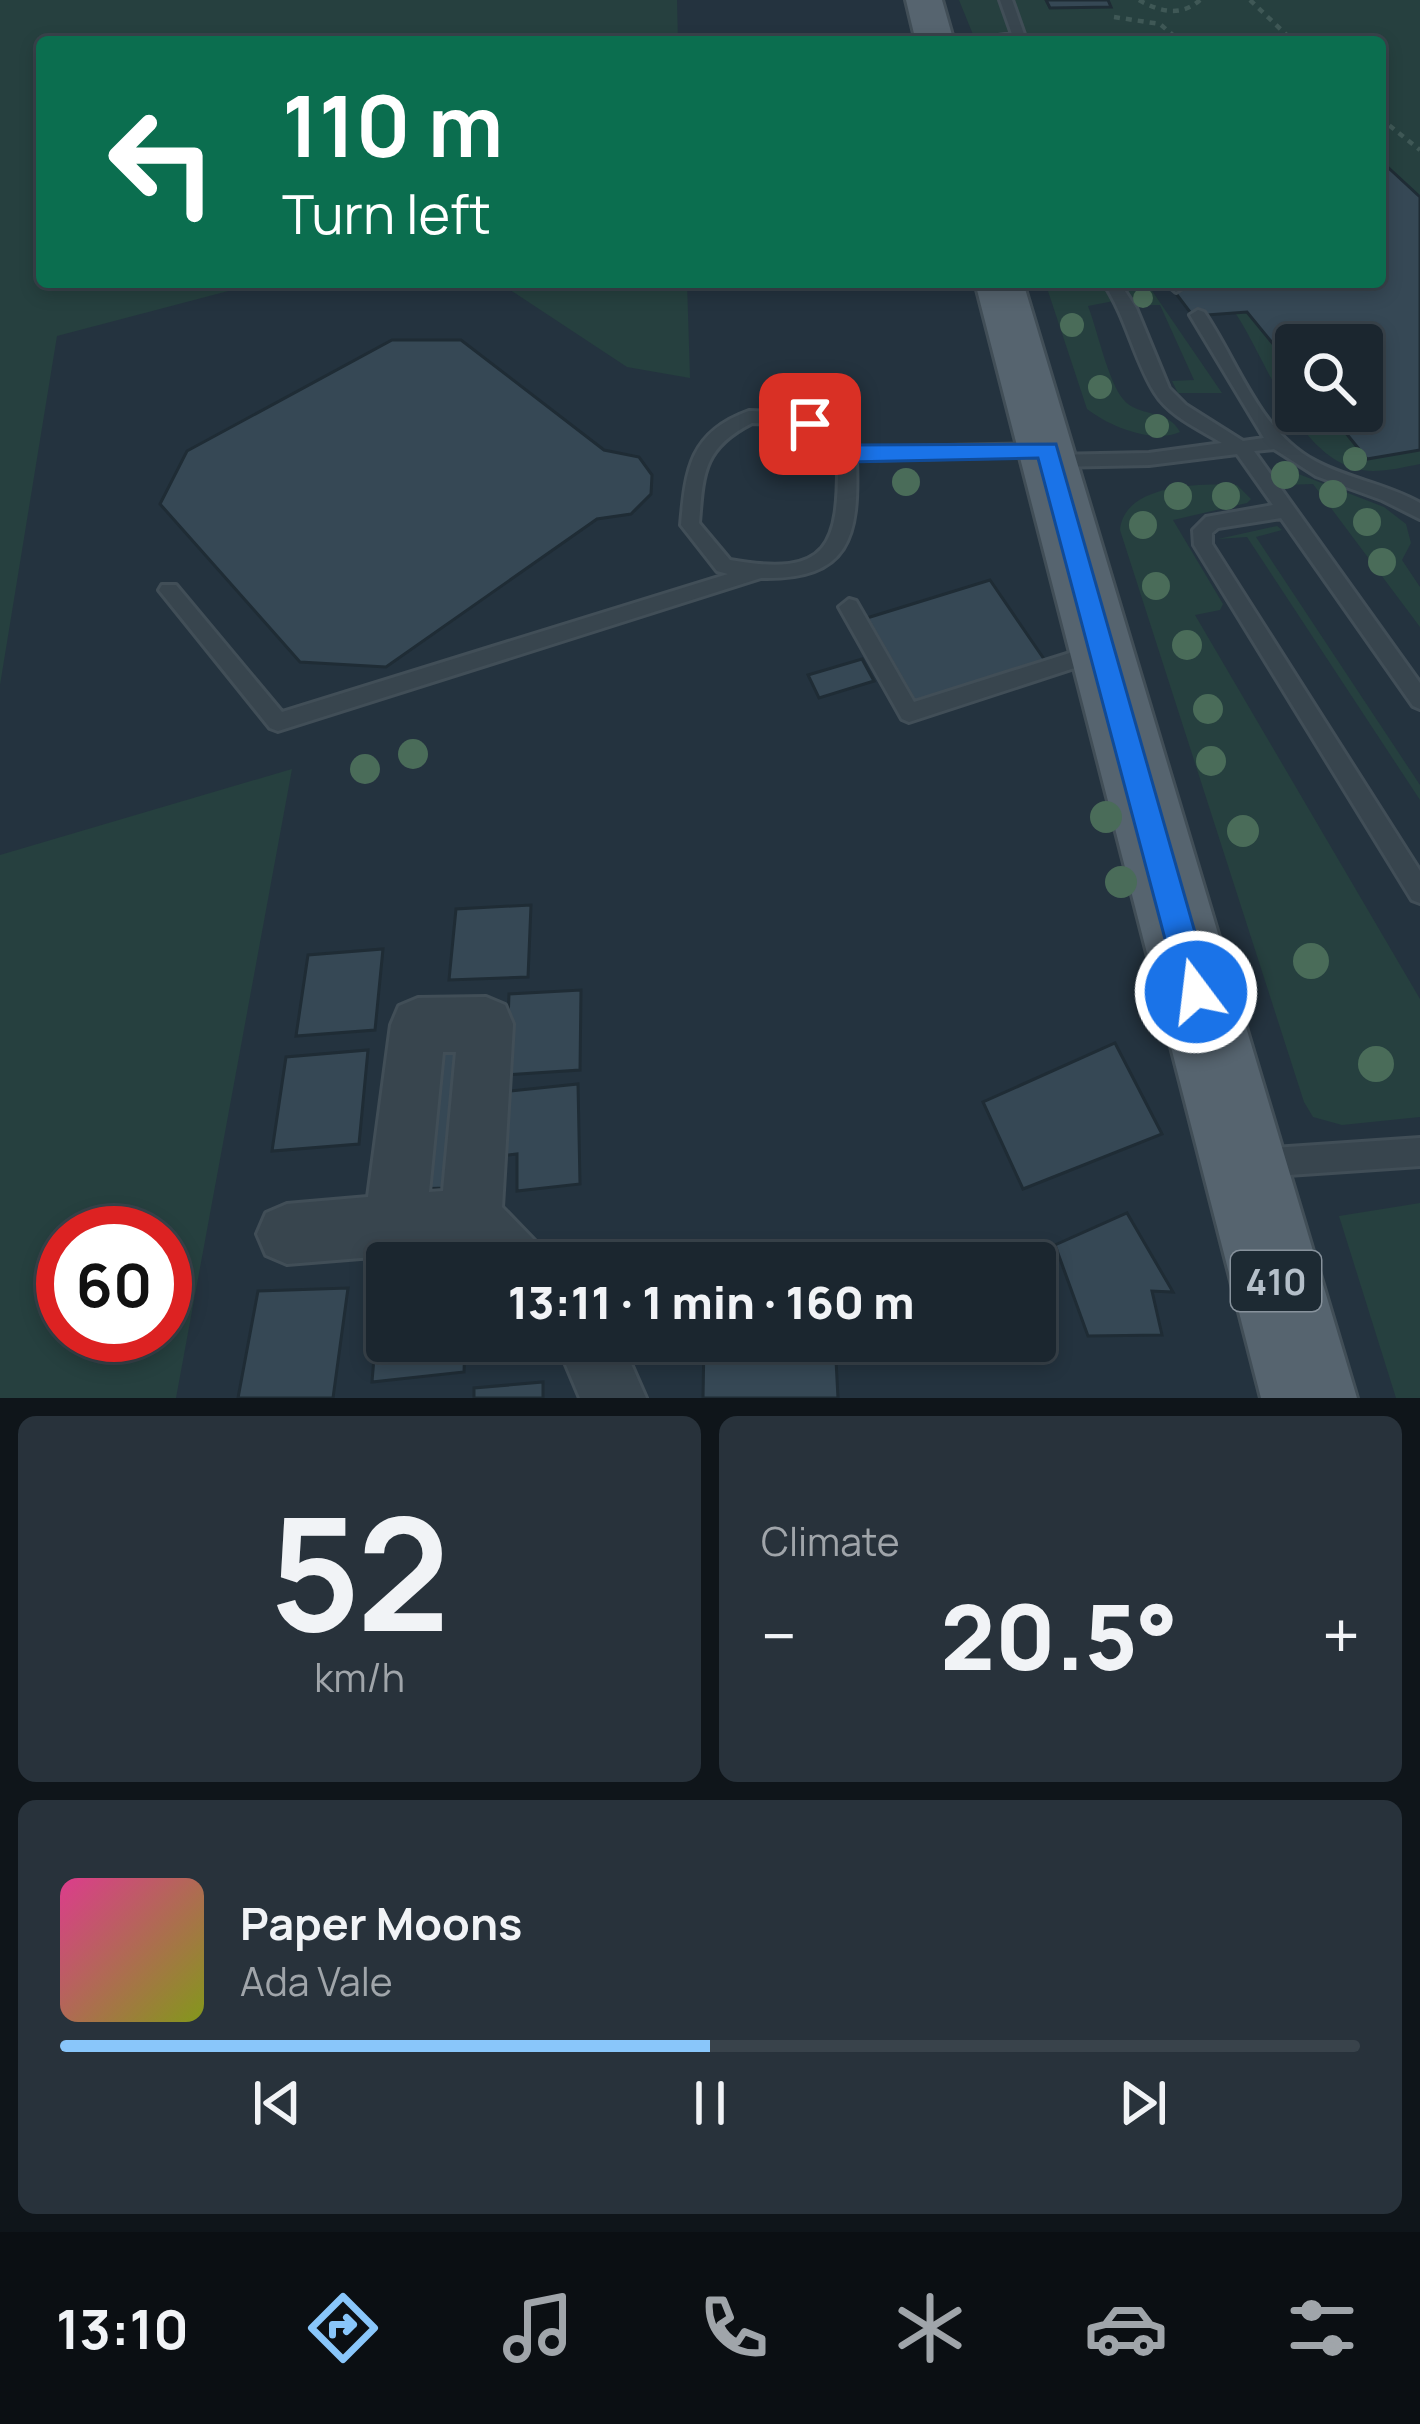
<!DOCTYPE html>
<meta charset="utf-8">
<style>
body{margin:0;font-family:Manrope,sans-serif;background:#28323b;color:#f1f3f6;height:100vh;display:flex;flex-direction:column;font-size:45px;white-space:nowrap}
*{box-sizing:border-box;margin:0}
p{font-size:39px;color:#a0a5aa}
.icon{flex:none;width:66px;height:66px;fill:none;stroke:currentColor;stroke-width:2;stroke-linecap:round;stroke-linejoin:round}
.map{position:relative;height:1398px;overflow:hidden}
.sheet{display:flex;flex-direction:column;gap:18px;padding:18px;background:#0f151a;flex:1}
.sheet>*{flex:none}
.guide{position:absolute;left:36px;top:36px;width:1350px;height:252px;border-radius:12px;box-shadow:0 6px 18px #0003,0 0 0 3px #39434b;background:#0b6e4f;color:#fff;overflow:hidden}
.buttons{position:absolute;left:1275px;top:324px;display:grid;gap:24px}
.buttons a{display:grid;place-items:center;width:108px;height:108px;border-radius:12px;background:#1b262f;box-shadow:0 6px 18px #0003,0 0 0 3px #39434b;font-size:60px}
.speed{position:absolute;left:36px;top:1206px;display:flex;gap:24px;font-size:60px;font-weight:700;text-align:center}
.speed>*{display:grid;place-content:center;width:156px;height:156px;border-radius:50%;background:#1b262f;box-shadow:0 6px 18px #0003,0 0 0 3px #39434b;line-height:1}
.speed .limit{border:18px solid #d22;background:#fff;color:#111}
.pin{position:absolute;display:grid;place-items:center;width:102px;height:102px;color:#fff;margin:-51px;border-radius:24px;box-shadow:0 6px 18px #0006}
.me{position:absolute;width:132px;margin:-66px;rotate:345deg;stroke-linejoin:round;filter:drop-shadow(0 0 9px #0008)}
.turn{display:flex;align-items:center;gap:42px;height:252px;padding:0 48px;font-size:54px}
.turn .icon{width:156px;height:156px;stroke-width:2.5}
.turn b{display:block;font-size:84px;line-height:102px}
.big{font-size:90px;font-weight:800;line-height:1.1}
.sheet .widget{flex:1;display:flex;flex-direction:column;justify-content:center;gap:18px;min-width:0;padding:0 42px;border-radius:18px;background:#28323b}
.sheet .dial{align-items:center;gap:0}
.dial b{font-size:156px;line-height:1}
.song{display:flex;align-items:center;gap:36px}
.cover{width:144px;height:144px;border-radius:18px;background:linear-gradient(135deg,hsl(330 70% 55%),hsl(70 70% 35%))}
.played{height:12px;border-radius:6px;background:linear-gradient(90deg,#89c6fa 50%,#39434b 50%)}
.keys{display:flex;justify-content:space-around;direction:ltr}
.heat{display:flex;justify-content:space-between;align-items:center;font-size:66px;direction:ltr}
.sheet .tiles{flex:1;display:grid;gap:18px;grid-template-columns:1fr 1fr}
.widget:last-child{grid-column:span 2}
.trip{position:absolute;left:366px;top:1242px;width:690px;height:120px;border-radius:12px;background:#1b262f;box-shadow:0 6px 18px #0003,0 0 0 3px #39434b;font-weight:800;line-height:120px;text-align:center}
.tab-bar{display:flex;height:192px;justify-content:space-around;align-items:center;background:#0b0f13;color:#a0a5aa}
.tab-bar .icon{width:84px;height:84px}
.tab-bar .selected{color:#89c6fa}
.tab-bar b{font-size:54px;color:#f1f3f6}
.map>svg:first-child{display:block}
.green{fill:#26403f;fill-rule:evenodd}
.building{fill:#364855;stroke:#1f2c35;stroke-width:3}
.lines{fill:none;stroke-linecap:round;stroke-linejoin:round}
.lane-casing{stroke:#414e57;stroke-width:6}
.street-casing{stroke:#414e57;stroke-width:6}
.primary-casing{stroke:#414e57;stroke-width:6}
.path{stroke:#3f5856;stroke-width:4.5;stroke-dasharray:6 6;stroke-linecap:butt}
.lane{fill:#38454e;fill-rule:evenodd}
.street{fill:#38454e;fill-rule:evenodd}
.primary{fill:#56646f;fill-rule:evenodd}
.tree{fill:#4a6c59}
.route{fill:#1a73e8;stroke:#114b97;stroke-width:3}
.labels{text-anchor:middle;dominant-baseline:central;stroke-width:12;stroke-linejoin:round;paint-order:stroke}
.shield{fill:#1d2a33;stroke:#87929c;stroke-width:3}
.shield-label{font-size:36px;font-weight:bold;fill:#b4bfc9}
</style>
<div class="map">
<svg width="1420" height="1398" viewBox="0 0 1420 1398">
<rect width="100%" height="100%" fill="#24333f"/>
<path class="green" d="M0,0H677L678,42H42V282H263L57,336L0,685Z
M959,0H1420V197L1380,160V42H976Z
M498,282H687L690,378L627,367Z
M1045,282H1101L1114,301L1088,306C1097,329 1108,381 1123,399C1138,418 1168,408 1180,432C1154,444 1110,427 1087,409Z
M1123,282H1146L1222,393H1178L1172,381L1194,380L1160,305H1137Z
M1247,312L1296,372V411H1328L1367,459L1420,450V464C1405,467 1388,471 1373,471C1302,471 1268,362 1236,314Z
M1283,468L1384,507L1406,524L1411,543L1402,560L1420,587V627L1313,484L1284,485L1273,477L1272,473Z
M1237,485L1251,499L1247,503L1173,520L1223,604L1220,610L1195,615L1420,999V1117L1342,1125L1313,1117L1304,1102L1120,530C1124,484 1200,483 1237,485Z
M1277,526L1282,530L1256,537L1420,785V800L1247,537L1218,539Z
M292,769L176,1398H0V855ZM63,1233H165V1335H63Z
M1420,1203V1398H1396L1339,1216Z"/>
<path class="building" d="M1046,0H1108L1111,7L1050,8Z
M1380,160L1420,197V450L1367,459L1328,411H1362V345H1296V372L1247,312L1193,316L1171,287L1197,282H1380Z
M392,340H461L604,450L639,457L652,475L651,494L631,514L597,519L386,667L300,662L160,504L187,451Z
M990,580L1046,662L917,705L867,618Z
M862,659L874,681L819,698L808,675Z
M531,905L528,977L449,980L456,909Z
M383,949L375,1030L296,1036L308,955Z
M581,990L580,1070L506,1075L509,994Z
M1115,1043L1162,1134L1023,1189L983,1102Z
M368,1050L359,1144L272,1151L286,1057Z
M459,1052L446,1188L414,1189L430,1053Z
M578,1084L580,1184L517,1191V1154L499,1156L500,1092Z
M1127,1213L1173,1292L1152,1291L1162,1335L1088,1336L1055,1245Z
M381,1274H387V1341H465L464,1372L372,1382Z
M348,1288L333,1398H238L258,1291Z
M704,1341H835L838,1398H703Z
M543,1382V1398H474V1388Z"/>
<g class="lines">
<g class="lane-casing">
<path id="lane" d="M1000,0H1012L1025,37L1039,42L929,40L935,36L991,37L1012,34Z
M1103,282H1119L1136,308L1169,388L1186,405L1243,441L1264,438L1190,315L1198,310L1204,312C1238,362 1259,431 1315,461C1348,479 1387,484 1420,503V519L1382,500L1316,476L1274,449L1254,451L1420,683V709L1413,706L1281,518L1218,528L1212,533V544L1420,871V903L1412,900L1194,545L1193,530L1206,517L1273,505L1237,454L1149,465L1053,467L1044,461L1053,455L1149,453L1222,443C1199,429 1169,416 1155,393C1134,360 1127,318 1103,282Z
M1164,282H1180L1184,287L1176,292Z
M749,411C789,412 823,419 851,448L1044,444L1053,450L1044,456L856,460C859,537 850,580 761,578L278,731L270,728L159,590L162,585H176L282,712L728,574L717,571L681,525C686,469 690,432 749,411ZM752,423C786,424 813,430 838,456C839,545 830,578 730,560L699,523C703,473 703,448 752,423Z
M849,599L856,601L914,702L1095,645L1102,647L1105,653L1102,659L909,722L902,719L839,607Z
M1420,1138V1166L1259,1177L1249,1173L1245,1163L1249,1153L1259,1149Z"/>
</g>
<g class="street-casing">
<path id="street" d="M486,997L505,1005L513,1024L502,1207L535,1241L544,1263H471L459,1250L287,1264L266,1255L257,1234L266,1213L287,1204L368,1197L391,1025L399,1006L418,998ZM443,1052H456L443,1191L429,1192Z
M556,1341H621L646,1398H580Z"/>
</g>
<g class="primary-casing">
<path id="primary" d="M906,0H942L954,42H916Z
M975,282H1023L1357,1398H1261Z"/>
</g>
<path class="path" d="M1139,0C1160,12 1181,17 1200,0
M1250,0L1294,42
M1114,17L1160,24L1181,42
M1380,118L1420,150"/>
<use href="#lane" class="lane"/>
<use href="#street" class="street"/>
<use href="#primary" class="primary"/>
</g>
<g class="tree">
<circle cx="1143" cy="298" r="10"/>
<circle cx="1072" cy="325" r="12"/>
<circle cx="1100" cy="387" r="12"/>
<circle cx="1157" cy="426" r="12"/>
<circle cx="1355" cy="459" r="12"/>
<circle cx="1285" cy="475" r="14"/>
<circle cx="906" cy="482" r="14"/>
<circle cx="1333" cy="494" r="14"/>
<circle cx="1178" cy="496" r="14"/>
<circle cx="1226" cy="496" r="14"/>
<circle cx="1367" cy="522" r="14"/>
<circle cx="1143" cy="525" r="14"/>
<circle cx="1382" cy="562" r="14"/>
<circle cx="1156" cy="586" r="14"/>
<circle cx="1187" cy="645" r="15"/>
<circle cx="1208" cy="709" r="15"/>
<circle cx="413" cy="754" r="15"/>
<circle cx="1211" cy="761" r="15"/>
<circle cx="365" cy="769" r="15"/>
<circle cx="1106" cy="817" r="16"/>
<circle cx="1243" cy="831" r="16"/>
<circle cx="1121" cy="882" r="16"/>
<circle cx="1311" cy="961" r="18"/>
<circle cx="1376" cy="1064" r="18"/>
</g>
<path class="route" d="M810,416L838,429L853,445L1056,444L1212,992L1207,1004L1196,1009L1184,1004L1179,992L1038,458L847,462L802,429L799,424Z"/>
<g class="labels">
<rect class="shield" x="1231" y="1251" width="90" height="60" rx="9"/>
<g class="shield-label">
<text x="1276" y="1281">410</text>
</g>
</g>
</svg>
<div class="buttons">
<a><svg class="icon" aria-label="search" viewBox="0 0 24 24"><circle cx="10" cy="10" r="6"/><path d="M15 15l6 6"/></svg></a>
</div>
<div class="speed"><div class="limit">60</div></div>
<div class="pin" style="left:810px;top:424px;background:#d93025"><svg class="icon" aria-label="arrive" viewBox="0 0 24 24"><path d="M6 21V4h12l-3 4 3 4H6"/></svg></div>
<svg class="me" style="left:1196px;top:992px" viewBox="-20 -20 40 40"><circle r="17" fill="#1a73e8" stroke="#fff" stroke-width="3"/><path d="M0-11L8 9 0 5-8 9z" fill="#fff"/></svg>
<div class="trip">13:11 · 1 min · 160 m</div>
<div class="guide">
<div class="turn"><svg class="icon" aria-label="left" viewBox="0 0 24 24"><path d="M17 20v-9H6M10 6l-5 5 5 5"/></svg><div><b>110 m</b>Turn left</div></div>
</div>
</div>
<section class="sheet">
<div class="tiles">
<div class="widget dial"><b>52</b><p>km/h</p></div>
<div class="widget"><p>Climate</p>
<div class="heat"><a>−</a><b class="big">20.5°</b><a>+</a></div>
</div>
<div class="widget">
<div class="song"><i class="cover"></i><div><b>Paper Moons</b><p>Ada Vale</p></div></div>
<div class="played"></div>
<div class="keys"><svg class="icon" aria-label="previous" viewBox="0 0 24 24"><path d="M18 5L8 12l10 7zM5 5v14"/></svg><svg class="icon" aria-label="pause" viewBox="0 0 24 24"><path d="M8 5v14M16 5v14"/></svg><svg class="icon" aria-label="next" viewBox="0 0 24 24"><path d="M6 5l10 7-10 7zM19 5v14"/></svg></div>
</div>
</div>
</section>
<nav class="tab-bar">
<b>13:10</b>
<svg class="icon selected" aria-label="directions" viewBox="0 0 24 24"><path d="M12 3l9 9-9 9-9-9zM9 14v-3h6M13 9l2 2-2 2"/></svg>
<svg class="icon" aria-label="music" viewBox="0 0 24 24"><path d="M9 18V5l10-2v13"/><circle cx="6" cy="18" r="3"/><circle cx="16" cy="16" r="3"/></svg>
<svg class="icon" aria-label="phone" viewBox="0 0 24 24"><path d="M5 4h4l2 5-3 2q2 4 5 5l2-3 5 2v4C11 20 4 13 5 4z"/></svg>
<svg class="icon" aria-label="climate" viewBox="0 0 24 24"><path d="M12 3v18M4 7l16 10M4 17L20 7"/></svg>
<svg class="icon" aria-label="car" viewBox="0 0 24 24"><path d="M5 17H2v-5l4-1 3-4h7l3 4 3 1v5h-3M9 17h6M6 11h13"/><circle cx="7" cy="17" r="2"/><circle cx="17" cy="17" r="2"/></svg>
<svg class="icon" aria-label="filters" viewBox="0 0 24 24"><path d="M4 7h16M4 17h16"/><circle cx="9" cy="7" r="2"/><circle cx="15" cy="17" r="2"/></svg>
</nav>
